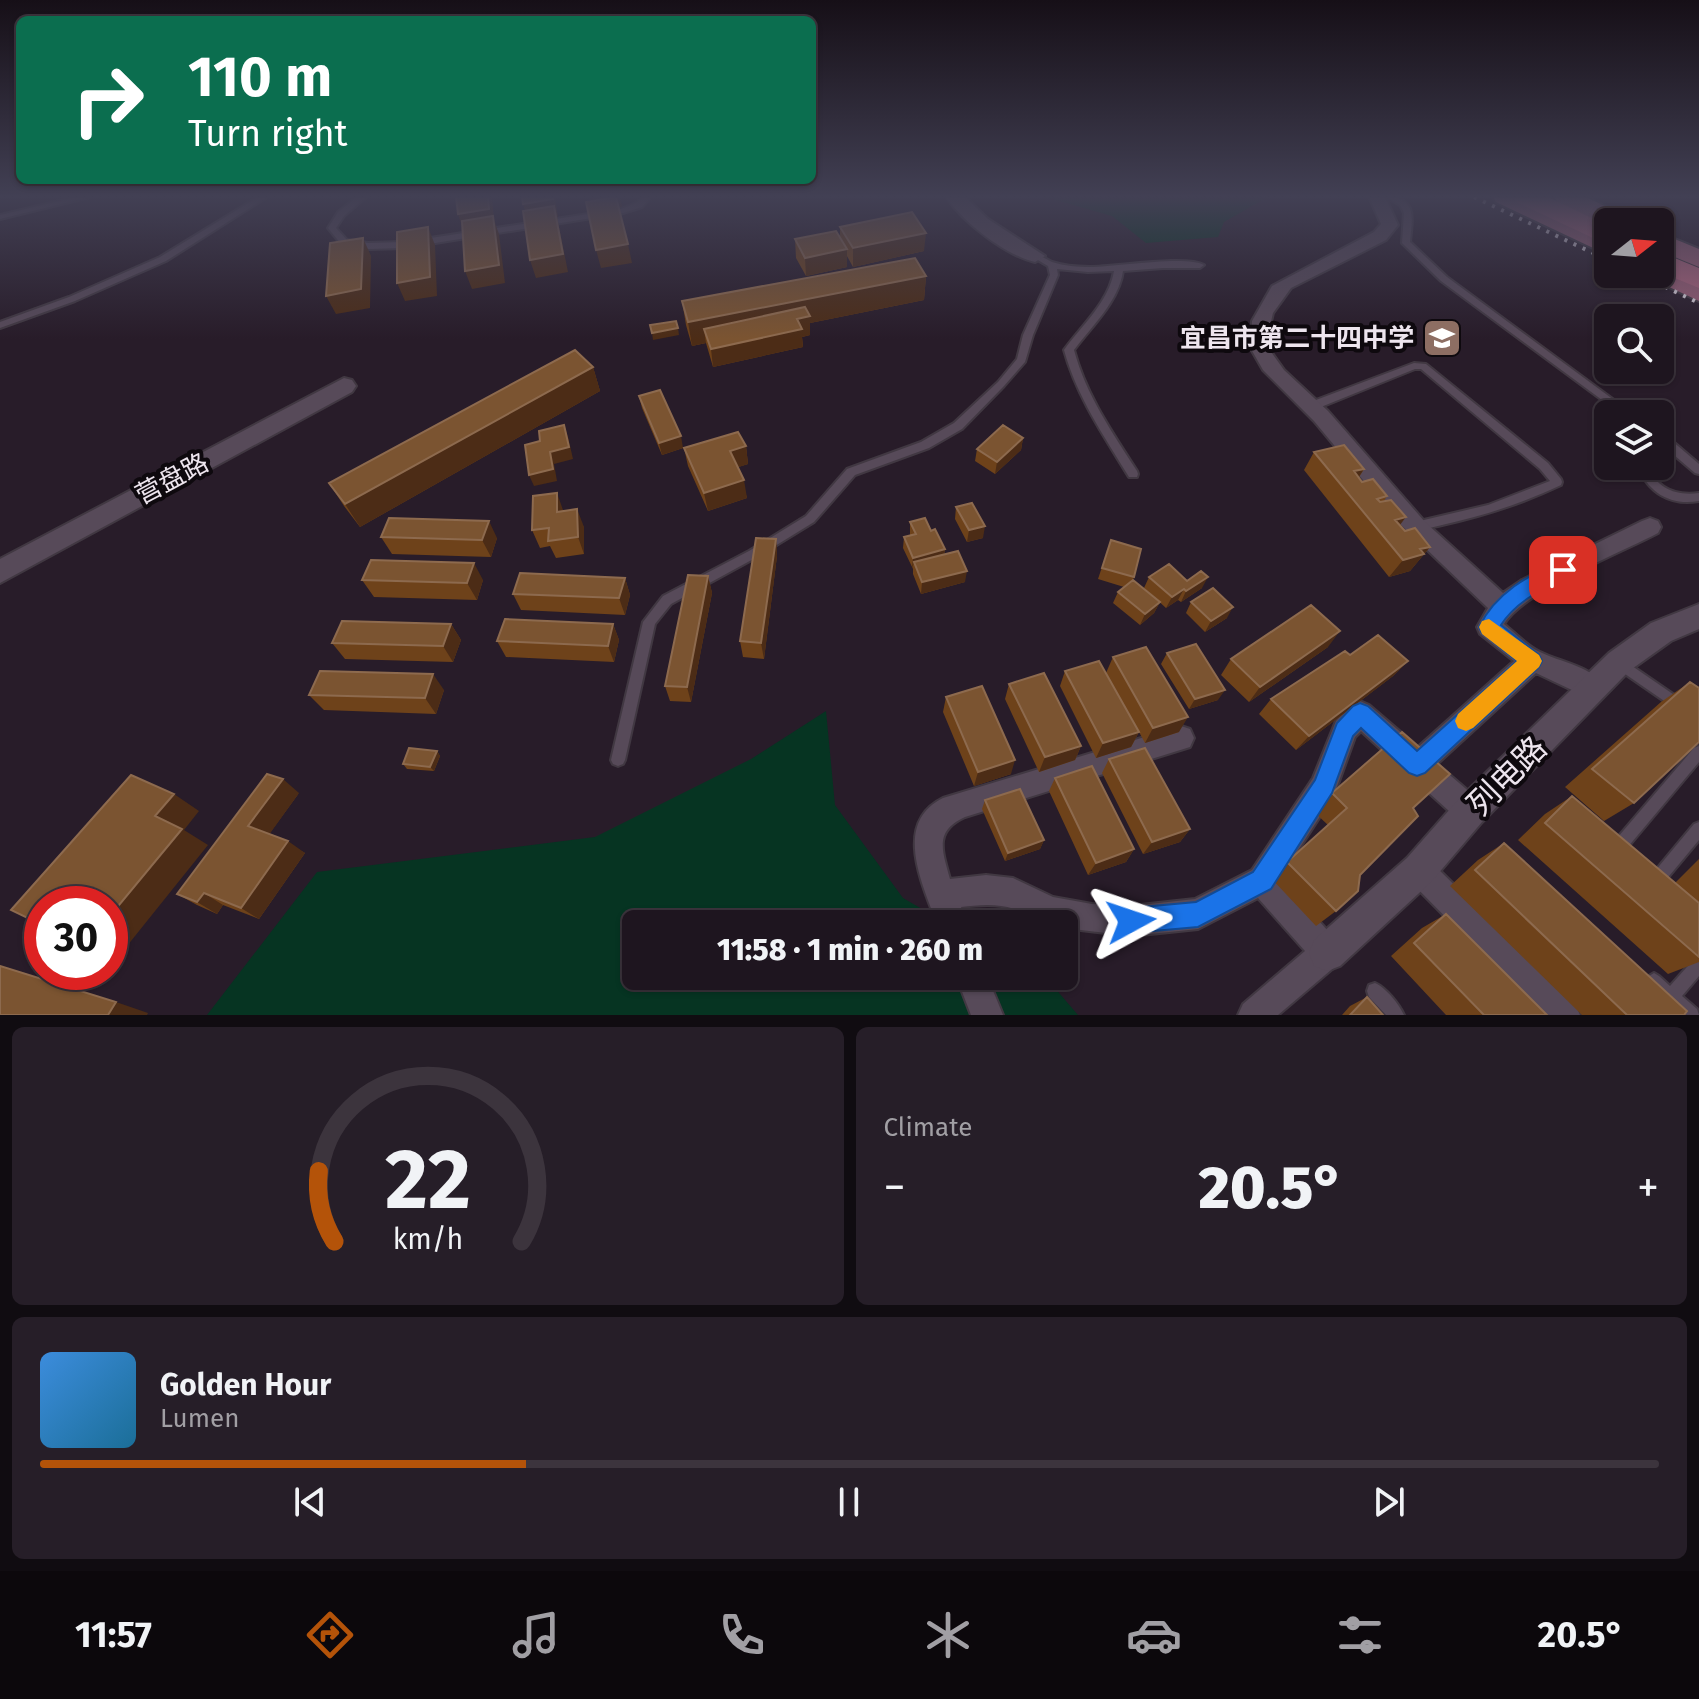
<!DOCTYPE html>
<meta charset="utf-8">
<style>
body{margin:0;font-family:"Fira Sans","Noto Sans SC",sans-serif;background:#261e28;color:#f1f3f6;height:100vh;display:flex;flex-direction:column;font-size:30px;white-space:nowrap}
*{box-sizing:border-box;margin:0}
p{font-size:26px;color:#a19fa4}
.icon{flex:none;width:44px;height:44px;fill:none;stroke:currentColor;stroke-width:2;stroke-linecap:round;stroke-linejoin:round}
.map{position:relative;height:1015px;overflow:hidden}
.sheet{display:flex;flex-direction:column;gap:12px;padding:12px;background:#100c11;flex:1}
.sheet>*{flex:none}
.hud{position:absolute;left:16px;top:16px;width:800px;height:168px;border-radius:12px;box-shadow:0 2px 6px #0004,0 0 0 2px #3c343d;background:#0b6e4f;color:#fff;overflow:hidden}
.needle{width:52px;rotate:73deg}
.tools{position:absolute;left:1594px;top:208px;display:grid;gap:16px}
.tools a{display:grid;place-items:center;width:80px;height:80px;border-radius:12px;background:#1e151f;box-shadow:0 2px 6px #0004,0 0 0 2px #3c343d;font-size:40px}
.speed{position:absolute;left:24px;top:886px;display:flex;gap:16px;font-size:40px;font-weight:700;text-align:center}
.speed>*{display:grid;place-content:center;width:104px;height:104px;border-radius:50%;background:#1e151f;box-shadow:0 2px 6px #0004,0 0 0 2px #3c343d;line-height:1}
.speed .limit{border:12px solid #d22;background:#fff;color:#111}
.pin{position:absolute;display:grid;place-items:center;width:68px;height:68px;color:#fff;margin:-34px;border-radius:16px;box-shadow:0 4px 12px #0006}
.me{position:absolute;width:88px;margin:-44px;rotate:85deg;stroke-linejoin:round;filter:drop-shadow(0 0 6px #0008)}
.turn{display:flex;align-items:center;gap:28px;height:168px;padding:0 40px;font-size:36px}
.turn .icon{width:104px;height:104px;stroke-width:2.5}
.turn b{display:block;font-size:56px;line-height:68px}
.big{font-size:60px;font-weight:800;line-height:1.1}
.sheet .widget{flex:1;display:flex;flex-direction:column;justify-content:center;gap:12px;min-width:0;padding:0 28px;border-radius:12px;background:#261e28}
.sheet .dial{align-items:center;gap:0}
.dial svg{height:208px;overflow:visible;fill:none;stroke:#3c343d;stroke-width:7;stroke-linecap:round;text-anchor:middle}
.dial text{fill:#f1f3f6;stroke:none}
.song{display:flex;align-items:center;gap:24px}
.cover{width:96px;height:96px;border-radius:12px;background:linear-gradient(135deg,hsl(210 70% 55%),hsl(200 70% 35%))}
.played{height:8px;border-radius:4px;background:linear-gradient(90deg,#b45309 30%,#3c343d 30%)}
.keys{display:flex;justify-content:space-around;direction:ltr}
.heat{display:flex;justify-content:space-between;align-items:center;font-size:44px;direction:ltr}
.sheet .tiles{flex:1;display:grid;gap:12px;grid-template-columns:1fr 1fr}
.widget:last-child{grid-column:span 2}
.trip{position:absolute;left:622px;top:910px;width:456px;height:80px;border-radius:12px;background:#1e151f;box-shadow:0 2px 6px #0004,0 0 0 2px #3c343d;font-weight:800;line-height:80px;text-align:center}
.dock{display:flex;height:128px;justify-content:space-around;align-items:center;background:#0c080c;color:#a19fa4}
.dock .icon{width:56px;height:56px}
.dock .on{color:#b45309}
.dock b{font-size:36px;color:#f1f3f6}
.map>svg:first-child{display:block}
.green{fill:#063422}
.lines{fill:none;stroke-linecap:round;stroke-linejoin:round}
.service-casing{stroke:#413842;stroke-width:4}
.minor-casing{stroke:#413842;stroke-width:4}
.tertiary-casing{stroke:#413842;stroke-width:4}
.primary-casing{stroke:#413842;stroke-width:4}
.trunk-casing{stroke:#413842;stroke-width:4}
.service{fill:#574a59;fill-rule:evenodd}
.minor{fill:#574a59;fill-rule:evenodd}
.tertiary{fill:#574a59;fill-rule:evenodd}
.primary{fill:#975d74;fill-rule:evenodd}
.trunk{fill:#ac647d;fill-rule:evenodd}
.rail{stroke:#d8d0d9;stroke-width:4;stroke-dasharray:3 7;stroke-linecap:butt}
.wall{fill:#6e421a}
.shaded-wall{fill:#4c2c16}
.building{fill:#7b5431;stroke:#8d6a4e;stroke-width:2}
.route{fill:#1a73e8;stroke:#114b97;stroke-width:2}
.slow{fill:#f59e0b}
.labels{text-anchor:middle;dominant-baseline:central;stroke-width:8;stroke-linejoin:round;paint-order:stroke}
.poi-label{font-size:26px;font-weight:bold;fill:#ede5ee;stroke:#0e090e;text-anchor:end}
.street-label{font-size:26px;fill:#ede5ee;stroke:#0e090e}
.near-street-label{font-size:32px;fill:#ede5ee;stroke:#0e090e}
</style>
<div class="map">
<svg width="1699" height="1015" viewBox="0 0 1699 1015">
<rect width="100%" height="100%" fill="#281c29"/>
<path class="green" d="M1045,197H1268L1224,222L1218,237L1146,243L1112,216Z
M826,711L835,805L903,898L948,924H636V976H1035L1054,987L1078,1015H207L317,872L595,837L751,759Z"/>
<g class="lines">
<g class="service-casing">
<path id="service" d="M76,197H90L0,219V215Z
M258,197H267L166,261L75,301L0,328V322L69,297L160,257Z
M357,197H366L344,216L336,228L347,240L368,243L404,242L621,209L636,203L643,197H651L642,207L623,213L404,248L368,249L341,244L328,228L338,212Z
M1386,197C1418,197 1412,219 1410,242L1447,277L1633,414H1621L1441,281L1402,243L1404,213L1400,205Z
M1035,253C1041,256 1046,259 1052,262C1064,266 1078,267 1090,267C1116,267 1186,255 1204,265L1200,268H1163L1123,271C1119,301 1091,327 1074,350C1086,395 1112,432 1137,471L1138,474L1137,477H1129C1104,436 1077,397 1064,350C1081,326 1109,302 1114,271L1088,272L1057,269L1058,275L1033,335L1025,362L1004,386L962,429L929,448L855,475L814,522L757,557L671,604L655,624L625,760L623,764L618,766L613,764L611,760L643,622L663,596L749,551L806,516L847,469L921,442L954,423L998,382L1017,359L1023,335L1050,275L1048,266L1031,256Z
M1414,363L1426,364L1548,463L1561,479L1562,482L1561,485C1523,503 1483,516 1442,525C1432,527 1421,531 1411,529L1409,526L1411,523L1488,505L1550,481L1540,469L1421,369H1415L1316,409L1312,410L1307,406L1308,403Z
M1660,433L1664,434L1699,464V474L1695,473L1660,443Z
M1638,466H1648C1657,489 1676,496 1699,493V501C1671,506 1648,493 1638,466Z
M1619,657L1699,712V725L1615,667L1613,663L1615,659Z
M1699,746V762L1622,854L1617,856L1612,854L1610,849L1612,844L1694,748Z
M1699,822V840L1660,887L1655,889L1650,887L1648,882L1650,877L1694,824Z
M1699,956V976L1682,996L1697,1009L1699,1015H1679L1673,1009L1670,1015H1653L1662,999L1649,986L1646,981L1649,976L1654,973L1659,976L1670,986L1694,959Z
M1375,983C1386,988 1399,1004 1404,1015H1386L1369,997L1367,991L1369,985Z"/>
</g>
<g class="minor-casing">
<path id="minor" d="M1369,197H1385L1398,225L1386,240L1291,288L1273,313L1269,330V349L1284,370L1328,411L1425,522L1503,593L1522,580L1642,521L1650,518L1658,521L1661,527L1658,533C1620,553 1524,591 1504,624C1515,633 1527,646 1540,652C1559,662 1596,667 1606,689L1602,697L1593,700L1536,673L1437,764L1480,801L1484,811L1480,821L1470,825L1460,821L1361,731L1355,737L1334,795L1280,878L1338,942L1342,953L1338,964L1278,1015H1238L1243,1004L1305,951L1258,898L1198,929L1131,936L1064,928V924C1044,924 1032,915 1014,909C997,903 978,905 961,907L967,924H937C923,885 892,823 943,798L1181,726L1190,729L1194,738L1190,747L965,817C934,831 942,850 950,879L986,875L1013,878L1053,897L1092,904L1131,906L1195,899L1252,870L1313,778L1336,721L1351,705L1360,701L1369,705L1418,747L1514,661L1480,634L1477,627L1488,608L1397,521L1314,421L1263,370L1251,349L1252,321L1272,286L1374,232L1381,224Z
M1419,856L1429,860L1575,1004L1580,1015H1542L1409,880L1405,870L1409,860Z
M956,976H987L1003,1015H971Z"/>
</g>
<g class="tertiary-casing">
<path id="tertiary" d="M946,197H965L988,219L1045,256L1035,262C1005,255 963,222 946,197Z
M344,378L352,380L356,386L352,392L0,583V559Z
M1699,604V629L1671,641L1629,671L1482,822L1431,882L1340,966L1327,971L1314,966L1309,953L1314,940L1407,858L1458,800L1609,653L1651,623Z"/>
</g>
<g class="primary-casing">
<path id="primary" d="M1493,197H1525L1608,237V255L1496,202Z
M1554,197H1586L1627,217L1631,222H1608V227L1557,202Z
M1660,233L1699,249V267L1660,251Z
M1660,264L1699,281V301L1650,278L1648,274H1660Z"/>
</g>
<g class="trunk-casing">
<path id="trunk" d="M1514,197H1548L1608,226V245L1518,203Z
M1660,252L1699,268V288L1660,272Z"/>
</g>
<use href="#service" class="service"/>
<use href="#minor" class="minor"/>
<use href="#tertiary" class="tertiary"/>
<use href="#primary" class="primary"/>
<use href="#trunk" class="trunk"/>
<path class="rail" d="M1474,197L1608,260
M1638,274L1699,303"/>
</g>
<path class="wall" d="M840,227L924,251L853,267L847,256V267L806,276L796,258L795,239L840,238Z
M926,276L924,300L810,323V335L802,337L803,347L713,367L706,343L692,346L686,325L682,301Z
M593,367L600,391L360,527L344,506L329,483Z
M639,396L683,448L662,455L642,408Z
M1023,438L1021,450L995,474L975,461L977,449Z
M746,446L748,464L738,467L747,498L708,511L688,466L684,448Z
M1314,452L1364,469L1359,477L1362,482L1387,496L1384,501L1405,531L1430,547L1410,571L1389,577L1304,470Z
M956,507L983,538L967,542L955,519Z
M563,510L584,527V554L556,558L550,546L540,548L532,530Z
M910,522L931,531L945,549L944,555L965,582L921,594L913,574V569L903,548L904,537L910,535Z
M381,537L497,538L491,557L392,554Z
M776,539L777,556L764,659L743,657L740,641Z
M1111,540L1134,577L1133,580L1160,602L1154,613L1140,625L1113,603L1118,592L1124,587L1098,579Z
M708,576L712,593L691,702L670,701L665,686Z
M1149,577L1187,581L1202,588L1181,602L1178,600L1166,608L1144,588Z
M625,578L630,595L625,615L521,610L513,594Z
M362,580H483L477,600L374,597Z
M1191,602L1227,618L1205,632L1186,613Z
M451,624L461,640L453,662L345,659L332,643Z
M613,624L619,640L614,662L506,657L497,641Z
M1328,647L1249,702L1221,675L1231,659Z
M1167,653L1218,700L1189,709L1161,664Z
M1350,655L1408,661L1393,676L1296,750L1259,714L1271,699Z
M1113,657L1179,732L1145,743L1139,732L1131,747L1096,758L1060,686L1065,671L1106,673Z
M1690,682L1634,803L1604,821L1565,787L1661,702Z
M1009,684L1081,746L1075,760L1039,772L1005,699Z
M444,690L436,714L324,710L309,695Z
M946,697L1011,774L974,786L943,712Z
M437,751L440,756L434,771L407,769L403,764Z
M1109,759L1190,829L1180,842L1143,854L1102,773Z
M1055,778L1134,849L1126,862L1088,875L1049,791Z
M299,793L269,834L305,853L259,919L223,905L217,914L197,905L177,894Z
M1332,793L1413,808L1360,875L1336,911L1316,926L1270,877L1328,825L1313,811Z
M1572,796L1675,883L1699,859V962L1668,974L1518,840L1545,814Z
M985,800L1044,840L1040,849L1005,861L982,809Z
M1504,843L1684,1015H1582L1450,886L1478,860Z
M1446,914L1547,1015H1446L1391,956L1422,928Z
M1367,997L1383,1015H1342L1350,1006Z"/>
<path class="shaded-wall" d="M488,197H492L494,220L499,234L505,283L472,289L465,271L464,232L458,214Z
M555,197L558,217H557L568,272L536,278L530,260L528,222L523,204Z
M589,197H620L622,207L593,212Z
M428,227L435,245L437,296L405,301L397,283Z
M926,233L924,251L853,267V248Z
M363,238L371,256L370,308L336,314L326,296Z
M628,244L632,263L601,268L596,250Z
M847,249V267L806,276L805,258Z
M926,276L924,300L810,323V335L802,337L803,347L713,367L711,349L704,329L706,343L692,346L688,322Z
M678,328L679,335L653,340L652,333Z
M593,367L600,391L360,527L345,504Z
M564,425L568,437L573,459L554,464L557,481L534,486L529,475L550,452Z
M681,436L683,448L662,455L659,443Z
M1023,438L1021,450L995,474L997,462Z
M746,446L748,464L733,469L730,451Z
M1364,469L1353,486L1354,471Z
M744,480L747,498L708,511L704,493Z
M557,493L563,510V530L557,512Z
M577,509L584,527V554L578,537Z
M1406,517L1393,534L1383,537L1395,520Z
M489,521L497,538L491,557L482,540Z
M985,526L983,538L967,542L969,530Z
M776,539L777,556L764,659L761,643Z
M1430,547L1410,571L1389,577L1403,560L1420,549Z
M945,549L943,561L914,562L912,569L913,558Z
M474,563L483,580L477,600L467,583Z
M967,571L965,582L921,594L922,582Z
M708,576L712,593L691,702L687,687Z
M1208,577L1202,588L1181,602L1186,591Z
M625,578L630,595L625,615L619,598Z
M1184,589L1178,600L1166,608L1172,597Z
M1160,602L1154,613L1140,625L1145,614Z
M1233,607L1227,618L1205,632L1211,621Z
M451,624L461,640L453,662L443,646Z
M613,624L619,640L614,662L608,646Z
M1340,631L1328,647L1249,702L1260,687Z
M1408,661L1393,676L1296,750L1309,736Z
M433,674L444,690L436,714L425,698Z
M1225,690L1218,700L1189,709L1195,699Z
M1188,717L1179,732L1145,743L1153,728Z
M1139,732L1131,747L1096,758L1103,743Z
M1081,746L1075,760L1039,772L1045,757Z
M437,751L440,756L434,771L430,767Z
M1015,760L1011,774L974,786L978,772Z
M283,779L299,793L266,839L248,826Z
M174,794L199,811L184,830L208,845L127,946L110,939V916L155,816Z
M1190,829L1180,842L1143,854L1152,842Z
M1044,840L1040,849L1005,861L1008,853Z
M288,841L305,853L259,919L241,908Z
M1134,849L1126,862L1088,875L1096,863Z
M204,893L223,905L217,914L197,902Z
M116,1002L148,1013L147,1015H108Z"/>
<path class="building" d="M456,197H488L489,209L458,214Z
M522,197H553V199L523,204Z
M616,197L628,244L596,250L586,202Z
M554,206L563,254L530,260L523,211Z
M912,212L926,233L853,248L840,227Z
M493,216L499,265L465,271L462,221Z
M428,227L430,277L397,283V232Z
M836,231L847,249L805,258L795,239Z
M363,238L361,289L326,296L330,243Z
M915,258L926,276L688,322L682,301Z
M805,307L810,316L797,319L802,329L711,349L704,329Z
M676,321L678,328L652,333L650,325Z
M575,350L593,367L345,504L329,483Z
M660,390L681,436L659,443L639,396Z
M564,425L569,447L550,452L553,469L529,475L525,445L540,441L539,431Z
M1003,425L1023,438L997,462L977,449Z
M738,432L746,446L730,451L744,480L704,493L684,448Z
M1344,445L1364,469L1354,471L1362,482L1373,479L1387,496L1377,499L1380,502L1391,500L1406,517L1395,520L1405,531L1415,528L1430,547L1420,549L1424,554L1403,560L1314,452Z
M557,493V512L577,509L578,537L548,541L549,528L532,530L533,496Z
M972,503L985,526L969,530L956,507Z
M389,518L489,521L482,540L381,537Z
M925,518L931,531L935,529L945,549L913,558L904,537L916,534L910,522Z
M756,538L776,539L761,643L740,641Z
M1111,540L1141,549L1134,577L1102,568Z
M958,551L967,571L922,582L914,562Z
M371,560L474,563L467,583L362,580Z
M1169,564L1187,581L1201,571L1208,577L1186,591L1184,589L1172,597L1149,577Z
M520,573L625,578L619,598L513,594Z
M688,575L708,576L687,687L665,686Z
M1133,580L1160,602L1145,614L1118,592Z
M1213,588L1233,607L1211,621L1191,602Z
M1311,605L1340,631L1260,687L1231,659Z
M505,619L613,624L608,646L497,641Z
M342,621L451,624L443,646L332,643Z
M1378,635L1408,661L1309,736L1271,699L1345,651L1350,655Z
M1196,644L1225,690L1195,699L1167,653Z
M1146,647L1188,717L1153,728L1113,657Z
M1099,661L1139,732L1103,743L1065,671Z
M320,671L433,674L425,698L309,695Z
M1044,673L1081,746L1045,757L1009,684Z
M1690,682L1699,688V742L1634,803L1592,769Z
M982,686L1015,760L978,772L946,697Z
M1402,732L1450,774L1413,808L1418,816L1360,875L1358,891L1336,911L1287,862L1347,808L1332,793Z
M409,748L437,751L430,767L403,764Z
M1145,748L1190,829L1152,842L1109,759Z
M1092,766L1134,849L1096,863L1055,778Z
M267,774L283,779L248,826L288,841L241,908L204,893L197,902L177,894Z
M131,775L174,794L155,816L182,829L110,916V904H42V925L11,910Z
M1020,789L1044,840L1008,853L985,800Z
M1572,796L1699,903V957L1545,823Z
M1504,843L1687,1011L1684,1015H1627L1475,870Z
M1446,914L1547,1015H1484L1414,943Z
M0,966L116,1002L108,1015H0Z
M1367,997L1383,1015H1350Z"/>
<linearGradient id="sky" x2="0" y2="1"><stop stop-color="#160f17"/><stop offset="0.58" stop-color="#424054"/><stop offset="1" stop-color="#424054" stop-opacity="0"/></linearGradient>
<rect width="1699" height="339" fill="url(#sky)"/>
<path class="route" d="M1563,562L1570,564L1573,570L1570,575C1545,588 1517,600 1501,625L1539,655L1542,661L1539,667L1425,773L1417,776L1409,773L1361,728L1353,736L1332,793L1271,889L1198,927L1131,933L1122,930L1118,921L1122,912L1131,908L1196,902L1253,872L1315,780L1337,723L1353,706L1360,703L1368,706L1417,751L1517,661L1482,633L1479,627C1495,594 1529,573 1563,562Z"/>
<path class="slow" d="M1489,619L1539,655L1542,661L1539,667L1473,728L1466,731L1458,728L1455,721L1458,714L1517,661L1482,634L1479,627L1482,621Z"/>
<defs>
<g id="school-square" transform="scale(2)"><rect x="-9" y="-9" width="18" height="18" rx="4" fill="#8d6e63" stroke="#0e090e"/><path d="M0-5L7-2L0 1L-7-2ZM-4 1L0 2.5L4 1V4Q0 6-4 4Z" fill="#fff"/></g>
</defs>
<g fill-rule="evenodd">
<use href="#school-square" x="1442" y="338"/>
</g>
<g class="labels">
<g class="poi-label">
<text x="1414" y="338">宜昌市第二十四中学</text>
</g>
<g class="street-label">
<text transform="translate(172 479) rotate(-28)">营盘路</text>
</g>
<g class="near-street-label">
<text transform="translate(1507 776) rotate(-45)">列电路</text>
</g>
</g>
</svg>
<div class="tools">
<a><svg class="needle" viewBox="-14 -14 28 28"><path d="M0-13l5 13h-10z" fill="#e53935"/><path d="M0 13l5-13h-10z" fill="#a19fa4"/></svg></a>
<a><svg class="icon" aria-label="search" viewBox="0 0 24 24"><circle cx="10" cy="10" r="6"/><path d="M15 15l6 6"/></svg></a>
<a><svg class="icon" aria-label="layers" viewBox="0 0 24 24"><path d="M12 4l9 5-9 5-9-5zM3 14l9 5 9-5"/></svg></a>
</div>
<div class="speed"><div class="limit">30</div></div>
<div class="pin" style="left:1563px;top:570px;background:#d93025"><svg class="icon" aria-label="arrive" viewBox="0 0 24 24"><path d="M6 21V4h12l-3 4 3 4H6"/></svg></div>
<svg class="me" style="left:1131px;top:921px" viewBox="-20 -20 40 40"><path d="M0-17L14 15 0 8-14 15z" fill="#1a73e8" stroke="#fff" stroke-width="4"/></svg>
<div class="trip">11:58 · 1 min · 260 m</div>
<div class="hud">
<div class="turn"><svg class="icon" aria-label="right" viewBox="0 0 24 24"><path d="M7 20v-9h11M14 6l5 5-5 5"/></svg><div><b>110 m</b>Turn right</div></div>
</div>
</div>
<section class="sheet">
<div class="tiles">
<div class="widget dial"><svg viewBox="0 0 100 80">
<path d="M14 69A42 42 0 1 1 86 69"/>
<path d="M14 69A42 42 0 0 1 8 42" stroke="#b45309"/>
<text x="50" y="56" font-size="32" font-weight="700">22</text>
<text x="50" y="72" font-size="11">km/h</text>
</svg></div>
<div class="widget"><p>Climate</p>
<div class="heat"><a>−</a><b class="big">20.5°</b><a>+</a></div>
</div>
<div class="widget">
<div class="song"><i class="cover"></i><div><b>Golden Hour</b><p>Lumen</p></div></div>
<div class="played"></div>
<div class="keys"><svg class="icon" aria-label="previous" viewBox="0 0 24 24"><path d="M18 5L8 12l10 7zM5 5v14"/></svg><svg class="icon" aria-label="pause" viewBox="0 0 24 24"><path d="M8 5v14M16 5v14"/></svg><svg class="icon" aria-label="next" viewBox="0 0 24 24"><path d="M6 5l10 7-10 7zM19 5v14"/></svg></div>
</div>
</div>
</section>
<nav class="dock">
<b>11:57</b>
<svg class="icon on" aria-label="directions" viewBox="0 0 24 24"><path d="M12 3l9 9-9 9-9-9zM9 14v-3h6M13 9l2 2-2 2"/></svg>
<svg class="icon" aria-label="music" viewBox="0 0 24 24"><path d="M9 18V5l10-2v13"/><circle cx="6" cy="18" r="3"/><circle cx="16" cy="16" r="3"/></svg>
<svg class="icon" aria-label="phone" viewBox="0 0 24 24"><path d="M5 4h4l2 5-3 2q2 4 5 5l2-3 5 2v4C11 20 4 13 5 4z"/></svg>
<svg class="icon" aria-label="climate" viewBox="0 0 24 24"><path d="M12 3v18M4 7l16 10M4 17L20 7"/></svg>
<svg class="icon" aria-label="car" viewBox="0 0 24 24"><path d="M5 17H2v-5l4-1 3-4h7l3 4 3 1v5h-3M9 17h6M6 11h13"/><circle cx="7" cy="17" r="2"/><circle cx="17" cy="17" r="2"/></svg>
<svg class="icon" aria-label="filters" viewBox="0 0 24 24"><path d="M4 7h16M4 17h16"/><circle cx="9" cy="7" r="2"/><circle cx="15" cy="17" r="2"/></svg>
<b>20.5°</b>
</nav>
